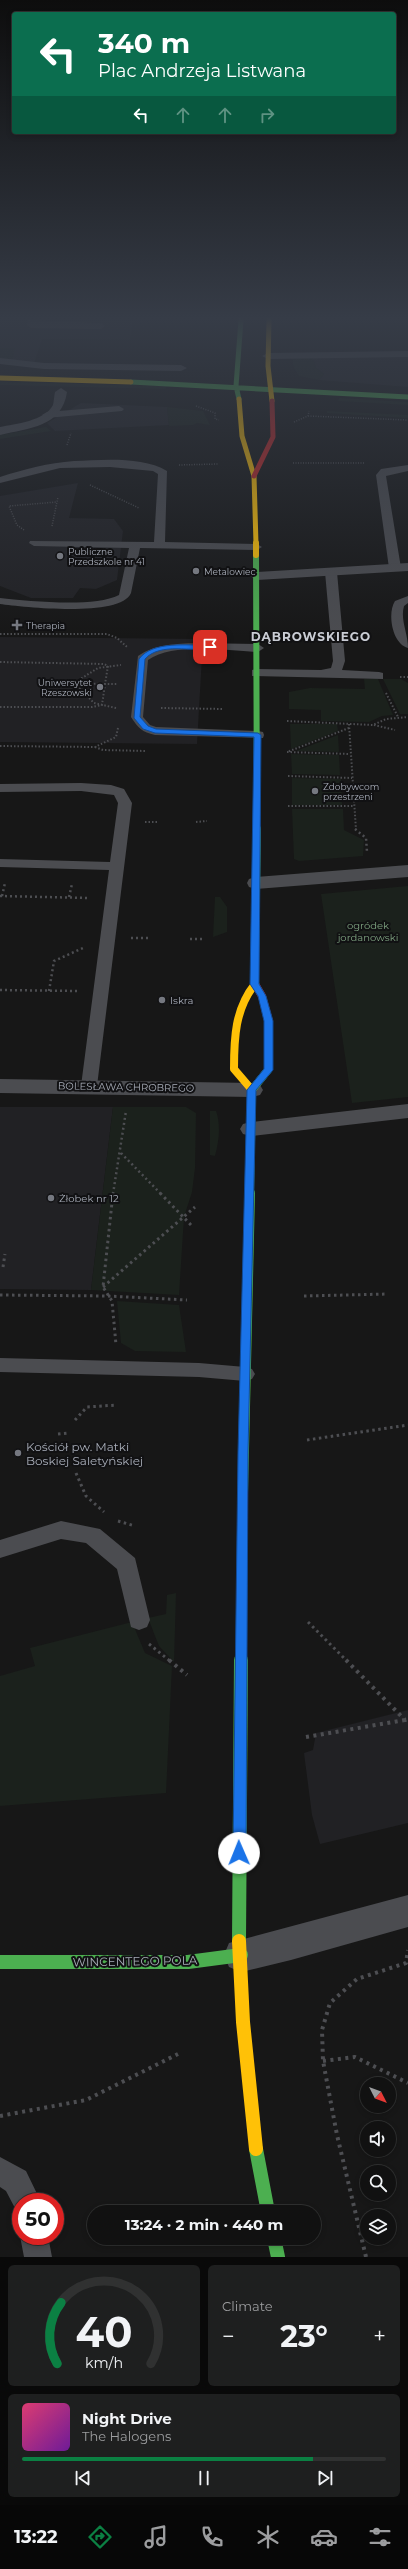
<!DOCTYPE html>
<meta charset="utf-8">
<style>
body{margin:0;font-family:Montserrat,sans-serif;background:#1e1f1f;color:#f1f3f6;height:100vh;display:flex;flex-direction:column;font-size:15px;white-space:nowrap}
*{box-sizing:border-box;margin:0}
p{font-size:13px;color:#9c9d9f}
.icon{flex:none;width:22px;height:22px;fill:none;stroke:currentColor;stroke-width:2;stroke-linecap:round;stroke-linejoin:round}
.map{position:relative;height:2257px;overflow:hidden}
.side{display:flex;flex-direction:column;gap:8px;padding:8px;background:#090909;flex:1}
.side>*{flex:none}
.top-card{position:absolute;left:12px;top:12px;width:384px;height:122px;border-radius:4px;box-shadow:0 2px 6px #0003,0 0 0 1px #303131;background:#0b6e4f;color:#fff;overflow:hidden}
.needle{width:26px;rotate:132deg}
.tools{position:absolute;left:360px;top:2077px;display:grid;gap:8px}
.tools a{display:grid;place-items:center;width:36px;height:36px;border-radius:50%;background:#111;box-shadow:0 2px 6px #0003,0 0 0 1px #303131;font-size:20px}
.speed{position:absolute;left:12px;top:2193px;display:flex;gap:8px;font-size:20px;font-weight:700;text-align:center}
.speed>*{display:grid;place-content:center;width:52px;height:52px;border-radius:50%;background:#111;box-shadow:0 2px 6px #0003,0 0 0 1px #303131;line-height:1}
.speed .limit{border:6px solid #d22;background:#fff;color:#111}
.pin{position:absolute;display:grid;place-items:center;width:34px;height:34px;color:#fff;margin:-17px;border-radius:8px;box-shadow:0 2px 6px #0006}
.me{position:absolute;width:44px;margin:-22px;rotate:359deg;stroke-linejoin:round;filter:drop-shadow(0 0 3px #0008)}
.turn{display:flex;align-items:center;gap:14px;height:84px;padding:0 20px;font-size:18px}
.turn .icon{width:52px;height:52px;stroke-width:2.5}
.turn b{display:block;font-size:28px;line-height:34px}
.lanes{display:flex;align-items:center;height:38px;padding:0 20px;background:#0003;justify-content:center;gap:20px;direction:ltr}
.lanes .off{opacity:.35}
.big{font-size:30px;font-weight:700;line-height:1.1}
.side .card{flex:1;display:flex;flex-direction:column;justify-content:center;gap:6px;min-width:0;padding:0 14px;border-radius:6px;background:#1e1f1f}
.side .dial{align-items:center;gap:0}
.dial svg{height:104px;overflow:visible;fill:none;stroke:#303131;stroke-width:7;stroke-linecap:round;text-anchor:middle}
.dial text{fill:#f1f3f6;stroke:none}
.song{display:flex;align-items:center;gap:12px}
.cover{width:48px;height:48px;border-radius:6px;background:linear-gradient(135deg,hsl(340 70% 55%),hsl(280 70% 35%))}
.played{height:4px;border-radius:2px;background:linear-gradient(90deg,#0b8043 80%,#303131 80%)}
.keys{display:flex;justify-content:space-around;direction:ltr}
.heat{display:flex;justify-content:space-between;align-items:center;font-size:22px;direction:ltr}
.side .tiles{flex:1;display:grid;gap:8px;grid-template-columns:1fr 1fr}
.card:last-child{grid-column:span 2}
.trip{position:absolute;left:87px;top:2205px;width:234px;height:40px;border-radius:20px;background:#111;box-shadow:0 2px 6px #0003,0 0 0 1px #303131;font-weight:700;line-height:40px;text-align:center}
.tabs{display:flex;height:64px;justify-content:space-around;align-items:center;background:#070707;color:#9c9d9f}
.tabs .icon{width:28px;height:28px}
.tabs .active{color:#0b8043}
.tabs b{font-size:18px;color:#f1f3f6}
.map>svg:first-child{display:block}
.built{fill:#212124}
.green{fill:#1b211c}
.lines{fill:none;stroke-linecap:round;stroke-linejoin:round}
.path-far4{stroke:#4d4e52;stroke-width:1.5;stroke-dasharray:1 1.5;stroke-linecap:butt}
.path-far3{stroke:#4d4e52;stroke-width:2;stroke-dasharray:1.5 2;stroke-linecap:butt}
.path-far2{stroke:#4d4e52;stroke-width:2.5;stroke-dasharray:2 3;stroke-linecap:butt}
.path-far1{stroke:#4d4e52;stroke-width:3;stroke-dasharray:2.5 3.5;stroke-linecap:butt}
.path{stroke:#4d4e52;stroke-width:4;stroke-dasharray:3 4.5;stroke-linecap:butt}
.lane{fill:#4b4c50;fill-rule:evenodd}
.street{fill:#4b4c50;fill-rule:evenodd}
.fast-far4{stroke:#4caf50;stroke-width:5}
.fast-far3{stroke:#4caf50;stroke-width:6}
.fast-far2{stroke:#4caf50;stroke-width:8}
.fast-far1{stroke:#4caf50;stroke-width:10}
.fast{stroke:#4caf50;stroke-width:14}
.slow-far3{stroke:#ffc107;stroke-width:5}
.slow-far2{stroke:#ffc107;stroke-width:6}
.slow-far1{stroke:#ffc107;stroke-width:8}
.slow{stroke:#ffc107;stroke-width:14}
.jam-far2{stroke:#c62828;stroke-width:5}
.jam-far1{stroke:#c62828;stroke-width:8}
.jam{stroke:#c62828;stroke-width:10}
.route{fill:#1a73e8;stroke:#114b97}
.poi-dot{fill:#757880;stroke:#111113;stroke-width:1.5}
.labels{text-anchor:middle;dominant-baseline:central;stroke-width:4;stroke-linejoin:round;paint-order:stroke}
.far-poi-label{font-size:9px;fill:#a8adb8;stroke:#111113;text-anchor:start}
.park-label{font-size:10px;fill:#7fa381;stroke:#111113}
.poi-label{font-size:10px;fill:#a8adb8;stroke:#111113;text-anchor:start}
.street-label{font-size:10px;fill:#a8adb8;stroke:#111113}
.far-district-label{font-size:12px;font-weight:bold;letter-spacing:1px;fill:#c9ccd4;stroke:#111113}
.near-poi-label{font-size:12px;fill:#a8adb8;stroke:#111113;text-anchor:start}
.near-street-label{font-size:12px;fill:#a8adb8;stroke:#111113}
</style>
<div class="map">
<svg width="408" height="2257" viewBox="0 0 408 2257">
<rect width="100%" height="100%" fill="#171717"/>
<path class="built" d="M133,320L130,340L42,339L34,364L0,359V321Z
M408,355V387L319,380L324,374L316,368L312,356Z
M81,403L167,407L169,425L55,431L47,423Z
M78,483L69,518L114,519L123,531L117,580L96,589L80,588L73,598H31L0,586V496Z
M0,637L203,639L197,744L0,742Z
M0,1107H113L91,1290L0,1289Z
M408,1710V1823L320,1844L312,1815L304,1753L313,1750L316,1733Z"/>
<path class="green" d="M0,348H15L13,359H0Z
M312,356L316,368L324,374L319,380L299,376L294,368L292,357Z
M0,382L167,386L165,389L0,385Z
M339,398L408,402V405L338,401Z
M167,407L203,411L210,425L197,423L193,425L169,426Z
M327,411L408,415V418L327,413Z
M46,427L51,431L0,439V435Z
M364,679H378L393,715L382,716L369,722L321,721V710L289,709V692L310,688L365,689Z
M383,679H401L408,683V714H400Z
M290,724H337L338,731L291,749Z
M338,735L339,752L296,751Z
M291,754L339,755L340,775L292,774Z
M292,778L341,779L342,805H292Z
M292,809H343L344,830L364,840L363,856L299,861L294,859Z
M408,886V1097L352,1103L321,894Z
M215,897H220L227,907V932L213,937Z
M113,1107H186L196,1113L195,1168L192,1192L184,1217L179,1295L91,1290Z
M210,1111H216C221,1124 219,1142 215,1156L210,1155Z
M117,1301L179,1305L186,1352L135,1351L121,1343Z
M176,1593L174,1662L159,1646L148,1618L166,1614L167,1595Z
M132,1622L145,1653L172,1666L166,1793L0,1806V1676L35,1666L30,1648Z"/>
<g class="lines">
<path class="path-far4" d="M196,406L215,413V419L219,420
M308,416L408,420
M294,422L308,416L309,411
M67,445L71,433
M293,463H365
M179,465L218,464
M90,485L139,508
M52,526L58,497
M24,530L17,525L9,506L57,502"/>
<path class="path-far3" d="M0,634H107L117,638L127,647
M0,662L104,664L108,666L105,684H118
M400,677H408
M386,693L398,717
M0,707H92L102,705L105,684L69,683
M116,708L94,703L74,683L98,668L121,665
M161,708L223,709
M287,721L373,725L386,719L408,717
M349,724L356,830
M374,725L395,730
M349,728L287,752L350,754
M0,746L95,747L116,737L118,728
M95,747L103,750L146,751
M288,776L352,778
M288,806H353
M145,822H159
M196,822L207,821"/>
<path class="path-far2" d="M355,829L366,838L367,852
M0,896L89,898
M2,896L5,883
M69,897L72,884
M131,938H150
M190,939H203
M0,990L77,991
M49,991L54,961L83,948
M121,1153L161,1194
M113,1194L126,1111"/>
<path class="path-far1" d="M113,1193L103,1287L112,1301L116,1345
M160,1193L192,1226
M3,1267L5,1254
M103,1287L195,1207
M0,1295L107,1296L187,1300
M304,1296L388,1294
M75,1420L87,1407L117,1405
M58,1434L68,1433
M307,1440L408,1425
M61,1460L71,1459
M76,1473L86,1496L104,1512
M118,1521L135,1526
M308,1622L347,1661
M149,1644L170,1661"/>
<path class="path" d="M169,1660L187,1675
M346,1660L405,1720L408,1719
M306,1737L405,1720
M323,2061L355,2057L408,2083
M0,2116L86,2100L178,2054
M366,2257L337,2135L323,2061L322,2030L330,2003L357,1979L406,1963L408,1950"/>
<path class="lane" d="M28,320L101,323L105,326L101,329L31,328L27,325Z
M119,406L124,409L122,411L47,418L42,415L47,412Z
M74,461C102,460 142,456 167,471L165,542L257,544L262,547L257,550L140,548L131,593C121,618 23,607 0,604V598C29,601 94,608 119,595L129,548L34,546L29,543L30,541L154,542L158,474L153,471L110,467L60,468L0,483V477C25,469 48,463 74,461Z
M408,465V471L386,476L401,568L395,571L389,568L376,475L381,469Z
M331,569L337,572L345,661L342,670L379,672L383,673V679L252,676V670L256,669L321,670L331,668L333,661L325,572Z
M408,596V603L404,606C400,620 408,633 408,648C392,644 387,613 395,601Z
M196,643L258,644L264,648L258,652C227,651 174,642 148,660L143,717L150,725L156,727L258,731L263,732L264,735L263,738L155,735C142,732 138,728 131,717L138,656C155,644 176,644 196,643Z
M81,783L111,785L124,789L132,803L97,1086L95,1090H83L81,1086L109,870L0,867V859L110,862L118,803L114,795L81,791L0,792V784Z
M0,1358L199,1363L245,1367L252,1369L255,1374L252,1379L245,1381L199,1377L0,1372Z
M61,1521L100,1529L135,1558L150,1620L147,1627L139,1630L131,1627L117,1569L86,1543L61,1539L0,1558V1540Z
M0,2157L26,2171L41,2202H21V2214L17,2212L6,2191L0,2187Z
M21,2233V2236H48L52,2257H24L20,2236Z"/>
<path class="street" d="M408,351V357L268,359L262,356L268,353Z
M0,358L44,363L181,365L187,368L181,371L44,369L0,364Z
M61,388L67,392C62,427 29,428 0,435V427C15,424 45,421 53,405C54,401 54,396 55,392Z
M408,563V571L257,580L250,576L257,572Z
M408,865V877L256,889L249,887L247,883L249,879L256,877Z
M0,1079L252,1083L260,1085L263,1090L260,1095L252,1097L0,1093Z
M408,1104V1118L251,1136L243,1134L240,1129L243,1124L251,1122Z
M408,1895V1927L291,1960L241,1972L229,1967L224,1955L229,1943Z"/>
<path class="fast-far4" d="M131,382L408,397
M239,399L236,386L241,320"/>
<path class="fast-far3" d="M256,555L257,830"/>
<path class="fast-far2" d="M255,954L257,829
M250,1194L252,1090L268,1070V1054"/>
<path class="fast-far1" d="M243,1493L250,1193
M241,1661V1622"/>
<path class="fast" d="M239,1941L241,1660
M0,1962H188L241,1955
M256,2149L268,2212
M274,2238L278,2257"/>
<path class="slow-far3" d="M269,320L268,366L272,401
M0,378L131,382
M239,399L242,436L254,476L256,544"/>
<path class="slow-far2" d="M256,543V555"/>
<path class="slow-far1" d="M252,1090L234,1069C234,1038 235,1009 255,984"/>
<path class="slow" d="M239,1941L243,2022L256,2149"/>
<path class="jam-far2" d="M254,476L273,437L272,401"/>
<path class="jam-far1" d="M255,954V984L262,996L269,1021L268,1054"/>
<path class="jam" d="M241,1622L243,1493"/>
</g>
<linearGradient id="sky" x2="0" y2="1"><stop stop-color="#0d0d0d"/><stop offset="0.5" stop-color="#363c47"/><stop offset="1" stop-color="#363c47" stop-opacity="0"/></linearGradient>
<rect width="408" height="636" fill="url(#sky)"/>
<path class="route" d="M210,645L212,649C193,652 160,642 145,659L140,717L148,726L156,729L258,733L261,735L259,984L266,996L273,1021V1070L256,1090L248,1452L246,1853L244,1857L239,1859L235,1857L233,1853L238,1452L247,1090L264,1069V1021L258,996L250,984L254,737L155,733L143,729L134,718L139,659C153,640 189,646 210,645Z"/>
<g class="poi-dot">
<circle cx="60" cy="556" r="4"/>
<circle cx="196" cy="571" r="4"/>
<path d="M15 619h4v4h4v4h-4v4h-4v-4h-4v-4h4z"/>
<circle cx="100" cy="687" r="4"/>
<circle cx="315" cy="791" r="4"/>
<circle cx="162" cy="1000" r="4"/>
<circle cx="51" cy="1198" r="4"/>
<circle cx="18" cy="1453" r="4"/>
</g>
<g class="labels">
<g class="far-poi-label">
<text x="68" y="551">Publiczne<tspan x="68" dy="10">Przedszkole nr 41</tspan></text>
<text x="204" y="571">Metalowiec</text>
<text x="26" y="625">Therapia</text>
<text x="92" y="682" text-anchor="end">Uniwersytet<tspan x="92" dy="10">Rzeszowski</tspan></text>
<text x="323" y="786">Zdobywcom<tspan x="323" dy="10">przestrzeni</tspan></text>
</g>
<g class="park-label">
<text x="368" y="925">ogródek<tspan x="368" dy="12">jordanowski</tspan></text>
</g>
<g class="poi-label">
<text x="170" y="1000">Iskra</text>
<text x="59" y="1198">Żłobek nr 12</text>
</g>
<g class="street-label">
<text transform="translate(126 1087) rotate(1)">BOLESŁAWA CHROBREGO</text>
</g>
<g class="far-district-label">
<text x="311" y="636">DĄBROWSKIEGO</text>
</g>
<g class="near-poi-label">
<text x="26" y="1446">Kościół pw. Matki<tspan x="26" dy="14">Boskiej Saletyńskiej</tspan></text>
</g>
<g class="near-street-label">
<text transform="translate(135 1961) rotate(-1)">WINCENTEGO POLA</text>
</g>
</g>
</svg>
<div class="tools">
<a><svg class="needle" viewBox="-14 -14 28 28"><path d="M0-13l5 13h-10z" fill="#e53935"/><path d="M0 13l5-13h-10z" fill="#9c9d9f"/></svg></a>
<a><svg class="icon" aria-label="sound" viewBox="0 0 24 24"><path d="M4 9h4l5-4v14l-5-4H4zM17 9q2 3 0 6"/></svg></a>
<a><svg class="icon" aria-label="search" viewBox="0 0 24 24"><circle cx="10" cy="10" r="6"/><path d="M15 15l6 6"/></svg></a>
<a><svg class="icon" aria-label="layers" viewBox="0 0 24 24"><path d="M12 4l9 5-9 5-9-5zM3 14l9 5 9-5"/></svg></a>
</div>
<div class="speed"><div class="limit">50</div></div>
<div class="pin" style="left:210px;top:647px;background:#d93025"><svg class="icon" aria-label="arrive" viewBox="0 0 24 24"><path d="M6 21V4h12l-3 4 3 4H6"/></svg></div>
<svg class="me" style="left:239px;top:1853px" viewBox="-20 -20 40 40"><circle r="19" fill="#fff"/><path d="M0-13L10 11 0 6-10 11z" fill="#1a73e8"/></svg>
<div class="trip">13:24 · 2 min · 440 m</div>
<div class="top-card">
<div class="turn"><svg class="icon" aria-label="left" viewBox="0 0 24 24"><path d="M17 20v-9H6M10 6l-5 5 5 5"/></svg><div><b>340 m</b>Plac Andrzeja Listwana</div></div>
<div class="lanes"><svg class="icon" aria-label="left" viewBox="0 0 24 24"><path d="M17 20v-9H6M10 6l-5 5 5 5"/></svg><svg class="icon off" aria-label="ahead" viewBox="0 0 24 24"><path d="M12 20V5M6 11l6-6 6 6"/></svg><svg class="icon off" aria-label="ahead" viewBox="0 0 24 24"><path d="M12 20V5M6 11l6-6 6 6"/></svg><svg class="icon off" aria-label="right" viewBox="0 0 24 24"><path d="M7 20v-9h11M14 6l5 5-5 5"/></svg></div>
</div>
</div>
<section class="side">
<div class="tiles">
<div class="card dial"><svg viewBox="0 0 100 80">
<path d="M14 69A42 42 0 1 1 86 69"/>
<path d="M14 69A42 42 0 0 1 17 22" stroke="#0b8043"/>
<text x="50" y="56" font-size="32" font-weight="700">40</text>
<text x="50" y="72" font-size="11">km/h</text>
</svg></div>
<div class="card"><p>Climate</p>
<div class="heat"><a>−</a><b class="big">23°</b><a>+</a></div>
</div>
<div class="card">
<div class="song"><i class="cover"></i><div><b>Night Drive</b><p>The Halogens</p></div></div>
<div class="played"></div>
<div class="keys"><svg class="icon" aria-label="previous" viewBox="0 0 24 24"><path d="M18 5L8 12l10 7zM5 5v14"/></svg><svg class="icon" aria-label="pause" viewBox="0 0 24 24"><path d="M8 5v14M16 5v14"/></svg><svg class="icon" aria-label="next" viewBox="0 0 24 24"><path d="M6 5l10 7-10 7zM19 5v14"/></svg></div>
</div>
</div>
</section>
<nav class="tabs">
<b>13:22</b>
<svg class="icon active" aria-label="directions" viewBox="0 0 24 24"><path d="M12 3l9 9-9 9-9-9zM9 14v-3h6M13 9l2 2-2 2"/></svg>
<svg class="icon" aria-label="music" viewBox="0 0 24 24"><path d="M9 18V5l10-2v13"/><circle cx="6" cy="18" r="3"/><circle cx="16" cy="16" r="3"/></svg>
<svg class="icon" aria-label="phone" viewBox="0 0 24 24"><path d="M5 4h4l2 5-3 2q2 4 5 5l2-3 5 2v4C11 20 4 13 5 4z"/></svg>
<svg class="icon" aria-label="climate" viewBox="0 0 24 24"><path d="M12 3v18M4 7l16 10M4 17L20 7"/></svg>
<svg class="icon" aria-label="car" viewBox="0 0 24 24"><path d="M5 17H2v-5l4-1 3-4h7l3 4 3 1v5h-3M9 17h6M6 11h13"/><circle cx="7" cy="17" r="2"/><circle cx="17" cy="17" r="2"/></svg>
<svg class="icon" aria-label="filters" viewBox="0 0 24 24"><path d="M4 7h16M4 17h16"/><circle cx="9" cy="7" r="2"/><circle cx="15" cy="17" r="2"/></svg>
</nav>
